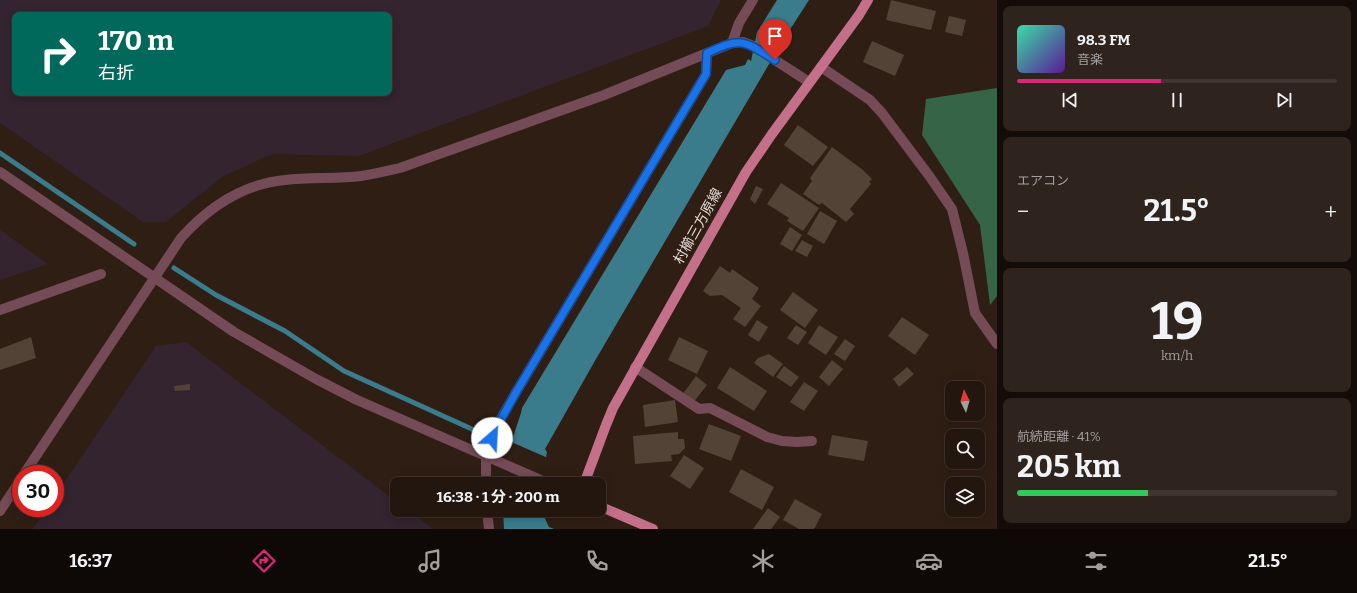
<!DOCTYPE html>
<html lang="ja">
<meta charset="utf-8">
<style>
body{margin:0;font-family:Bitter,"Noto Sans JP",serif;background:#2f231d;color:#f1f3f6;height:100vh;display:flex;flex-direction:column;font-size:15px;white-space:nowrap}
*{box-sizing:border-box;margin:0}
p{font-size:13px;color:#a39f9e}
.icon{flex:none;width:22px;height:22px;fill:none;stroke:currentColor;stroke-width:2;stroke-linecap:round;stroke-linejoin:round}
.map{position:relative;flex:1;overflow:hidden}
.details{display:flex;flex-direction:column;gap:6px;padding:6px;background:#130c08;width:360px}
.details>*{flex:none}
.hud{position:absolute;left:12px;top:12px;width:380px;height:84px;border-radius:8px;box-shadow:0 2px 10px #0003,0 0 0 1px #40352f;background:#00695c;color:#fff;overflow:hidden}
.needle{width:26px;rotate:355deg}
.controls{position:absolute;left:945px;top:381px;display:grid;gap:8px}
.controls a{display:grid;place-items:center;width:40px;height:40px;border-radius:8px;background:#23160f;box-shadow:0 2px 10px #0003,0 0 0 1px #40352f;font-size:20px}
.speed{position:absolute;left:12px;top:465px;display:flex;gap:8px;font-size:20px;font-weight:700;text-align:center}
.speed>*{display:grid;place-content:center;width:52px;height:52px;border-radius:50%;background:#23160f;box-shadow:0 2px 10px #0003,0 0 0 1px #40352f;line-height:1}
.speed .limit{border:6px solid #d22;background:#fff;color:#111}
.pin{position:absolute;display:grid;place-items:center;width:34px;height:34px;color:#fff;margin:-41px -17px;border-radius:50% 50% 50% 0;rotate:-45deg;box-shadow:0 0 4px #0007}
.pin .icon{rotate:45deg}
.me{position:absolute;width:44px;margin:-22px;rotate:26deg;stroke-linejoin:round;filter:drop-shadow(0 0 3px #0008)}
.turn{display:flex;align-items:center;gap:14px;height:84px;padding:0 20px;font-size:18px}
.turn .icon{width:52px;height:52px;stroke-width:2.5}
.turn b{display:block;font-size:28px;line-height:34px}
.big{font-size:30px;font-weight:700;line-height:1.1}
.details .tile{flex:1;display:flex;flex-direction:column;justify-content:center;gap:6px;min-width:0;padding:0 14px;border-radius:8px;background:#2f231d}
.details .dial{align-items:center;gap:0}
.dial b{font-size:52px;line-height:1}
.song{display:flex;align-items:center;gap:12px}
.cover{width:48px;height:48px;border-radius:6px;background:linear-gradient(135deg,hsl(160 70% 55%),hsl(270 70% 35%))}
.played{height:4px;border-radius:2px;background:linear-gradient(90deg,#db2777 45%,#40352f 45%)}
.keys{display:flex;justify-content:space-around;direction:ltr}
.heat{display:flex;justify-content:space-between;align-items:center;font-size:22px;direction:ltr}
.charge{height:6px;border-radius:3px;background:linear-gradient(90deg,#34c759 41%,#40352f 0)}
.trip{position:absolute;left:390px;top:477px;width:216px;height:40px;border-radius:8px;background:#23160f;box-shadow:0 2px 10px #0003,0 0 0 1px #40352f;font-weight:700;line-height:40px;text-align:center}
.tab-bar{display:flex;height:64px;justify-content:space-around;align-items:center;background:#0e0906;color:#a39f9e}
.tab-bar .icon{width:28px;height:28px}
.tab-bar .active{color:#db2777}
.tab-bar b{font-size:18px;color:#f1f3f6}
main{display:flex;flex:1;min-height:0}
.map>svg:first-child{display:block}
.industrial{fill:#332430;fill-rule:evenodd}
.forest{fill:#366446}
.water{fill:#3a7c8c}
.pier{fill:#2f1e14}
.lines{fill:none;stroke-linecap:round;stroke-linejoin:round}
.stream{stroke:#3a7c8c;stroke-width:5}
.building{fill:#534336}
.minor{stroke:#744b57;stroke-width:10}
.major{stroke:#c5708b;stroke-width:10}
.route-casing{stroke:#114b97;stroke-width:10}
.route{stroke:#1a73e8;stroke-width:7}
.labels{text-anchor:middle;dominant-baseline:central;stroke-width:4;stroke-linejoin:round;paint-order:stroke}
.street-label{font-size:14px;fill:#e4d9d2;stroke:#2f1e14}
</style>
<main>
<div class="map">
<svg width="997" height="529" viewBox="0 0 997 529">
<rect width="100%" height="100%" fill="#2f1e14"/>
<path class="industrial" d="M0,0H721L708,26L359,156L272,154L222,177L166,222H143L0,123ZM15,15H389V93H15Z
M0,230L48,264L0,280Z
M186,342L397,502V510H408L433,529H33L47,508H55V496L156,346Z"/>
<path class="forest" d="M997,88V296L990,305L980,225L922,135L926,99Z"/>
<path class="water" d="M777,0H809L782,42L596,359L545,449L547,452L541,484H502L509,449L521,413L522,408L726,70L745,65L748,59L751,61L757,32Z
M503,510H541L549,527L554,529H504Z"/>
<path class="pier" d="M509,441L548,458L543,484H500Z"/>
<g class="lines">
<path class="stream" d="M0,153L134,244
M174,268L216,295L285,331L344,371L485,435"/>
</g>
<path class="building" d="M891,0L936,11L931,30L886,20Z
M949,16L966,20L962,36L945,32Z
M872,41L904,55L895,76L863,62Z
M798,125L828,147L813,166L784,145Z
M832,147L863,170L872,179L869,182L871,184L850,209L854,214L846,222L822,203L819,205L803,194L812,181L810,178Z
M781,183L819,208L803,231L787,221L789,218L767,204Z
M756,186L763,189L755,204L750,199Z
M820,211L837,221L824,244L807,234Z
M790,227L802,235L792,251L780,244Z
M802,240L813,246L807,257L795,251Z
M720,266L730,273L732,269L759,288L752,299L761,306L745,327L733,319L741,308L722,295L710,296L703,291Z
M793,292L818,310L805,328L780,310Z
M902,317L929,335L915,355L888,336Z
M757,320L768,327L759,342L748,335Z
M796,325L807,332L798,345L787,338Z
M819,325L838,337L826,355L808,343Z
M31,337L36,358L0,370V349Z
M679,337L708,351L697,374L668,360Z
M845,339L855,346L845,361L834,354Z
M769,354L783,364L773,377L754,363L758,358Z
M832,360L843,369L829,386L819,377Z
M784,366L799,377L791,387L776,377Z
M730,367L767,391L754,411L717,388Z
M907,367L914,374L899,387L893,379Z
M696,376L707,385L693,403L682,395Z
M804,382L818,391L804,411L790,402Z
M190,384V390L175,391L174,386Z
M675,400L678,422L645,427L643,405Z
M709,424L741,436L731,461L699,449Z
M678,432V439H684L685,448L679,454L671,455L672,461L635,464L633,436Z
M832,435L868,441L864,461L828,455Z
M684,455L704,468L690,489L670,476Z
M741,469L774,487L762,510L729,492Z
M795,499L822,514L814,529H799L783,520Z
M768,508L780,517L771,529H753Z"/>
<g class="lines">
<path class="minor" d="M732,43L739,23L753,0
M821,67L870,100L882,113L930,177L952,209L963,253L975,313L997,344
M0,172L234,332L316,379L357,400L550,484
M0,310L101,274
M635,367L699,409L710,408L767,437L782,441L797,442L812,441
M24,474L181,238C208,208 243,184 285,180C310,177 336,179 361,176C375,174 387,171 400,168L604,95L732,43L743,42L753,46L809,82
M486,484V457L493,432L515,394L706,74L707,53
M487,510L489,529
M0,511L21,479"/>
<path class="major" d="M584,484L606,425L613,408L746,172L772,134L859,15L868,0
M599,506L653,529"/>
</g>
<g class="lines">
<g class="route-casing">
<path id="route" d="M492,438L494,432L515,394L706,74L707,53C741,37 743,40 775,60"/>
</g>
<use href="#route" class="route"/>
</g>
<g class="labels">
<g class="street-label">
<text transform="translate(698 226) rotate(-61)">村櫛三方原線</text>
</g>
</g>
</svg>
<div class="controls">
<a><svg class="needle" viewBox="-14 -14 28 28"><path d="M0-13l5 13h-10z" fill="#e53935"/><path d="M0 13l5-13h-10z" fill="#a39f9e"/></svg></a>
<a><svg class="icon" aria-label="search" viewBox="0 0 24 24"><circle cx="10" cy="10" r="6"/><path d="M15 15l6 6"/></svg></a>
<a><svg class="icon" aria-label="layers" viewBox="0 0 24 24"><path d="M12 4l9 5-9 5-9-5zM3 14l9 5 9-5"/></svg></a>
</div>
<div class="speed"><div class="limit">30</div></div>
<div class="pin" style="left:775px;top:60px;background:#d93025"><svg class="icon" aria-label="arrive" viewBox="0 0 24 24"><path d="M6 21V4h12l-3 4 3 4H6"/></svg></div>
<svg class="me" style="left:492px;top:438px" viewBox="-20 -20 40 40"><circle r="19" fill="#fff"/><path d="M0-13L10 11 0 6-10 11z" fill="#1a73e8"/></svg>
<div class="trip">16:38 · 1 分 · 200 m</div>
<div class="hud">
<div class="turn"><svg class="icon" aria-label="right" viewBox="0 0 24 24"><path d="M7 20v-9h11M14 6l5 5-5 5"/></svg><div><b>170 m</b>右折</div></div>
</div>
</div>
<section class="details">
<div class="tile">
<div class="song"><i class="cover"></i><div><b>98.3 FM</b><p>音楽</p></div></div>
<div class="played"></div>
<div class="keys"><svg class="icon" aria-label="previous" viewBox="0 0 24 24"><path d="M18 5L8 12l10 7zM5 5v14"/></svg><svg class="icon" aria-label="pause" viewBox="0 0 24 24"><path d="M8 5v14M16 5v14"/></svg><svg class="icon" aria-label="next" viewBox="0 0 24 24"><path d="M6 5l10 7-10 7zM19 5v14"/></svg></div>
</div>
<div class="tile"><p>エアコン</p>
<div class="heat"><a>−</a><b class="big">21.5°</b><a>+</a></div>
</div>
<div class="tile dial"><b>19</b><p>km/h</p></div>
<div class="tile"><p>航続距離 · 41%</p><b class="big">205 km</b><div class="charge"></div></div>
</section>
</main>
<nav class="tab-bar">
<b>16:37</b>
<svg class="icon active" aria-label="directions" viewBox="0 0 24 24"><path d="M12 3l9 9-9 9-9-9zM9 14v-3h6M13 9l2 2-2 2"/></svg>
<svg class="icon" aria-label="music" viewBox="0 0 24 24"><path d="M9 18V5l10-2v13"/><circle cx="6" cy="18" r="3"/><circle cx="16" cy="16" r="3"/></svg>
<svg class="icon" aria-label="phone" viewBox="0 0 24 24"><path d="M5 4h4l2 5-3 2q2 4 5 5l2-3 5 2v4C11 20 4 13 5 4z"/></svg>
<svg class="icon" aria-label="climate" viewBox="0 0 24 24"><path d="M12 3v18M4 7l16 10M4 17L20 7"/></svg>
<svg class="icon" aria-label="car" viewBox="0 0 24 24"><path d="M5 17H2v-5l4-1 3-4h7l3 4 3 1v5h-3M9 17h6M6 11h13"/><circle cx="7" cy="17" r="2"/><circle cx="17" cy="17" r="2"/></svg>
<svg class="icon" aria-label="filters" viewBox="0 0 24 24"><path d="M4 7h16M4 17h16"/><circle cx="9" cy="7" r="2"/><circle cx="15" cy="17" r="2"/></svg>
<b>21.5°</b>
</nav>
